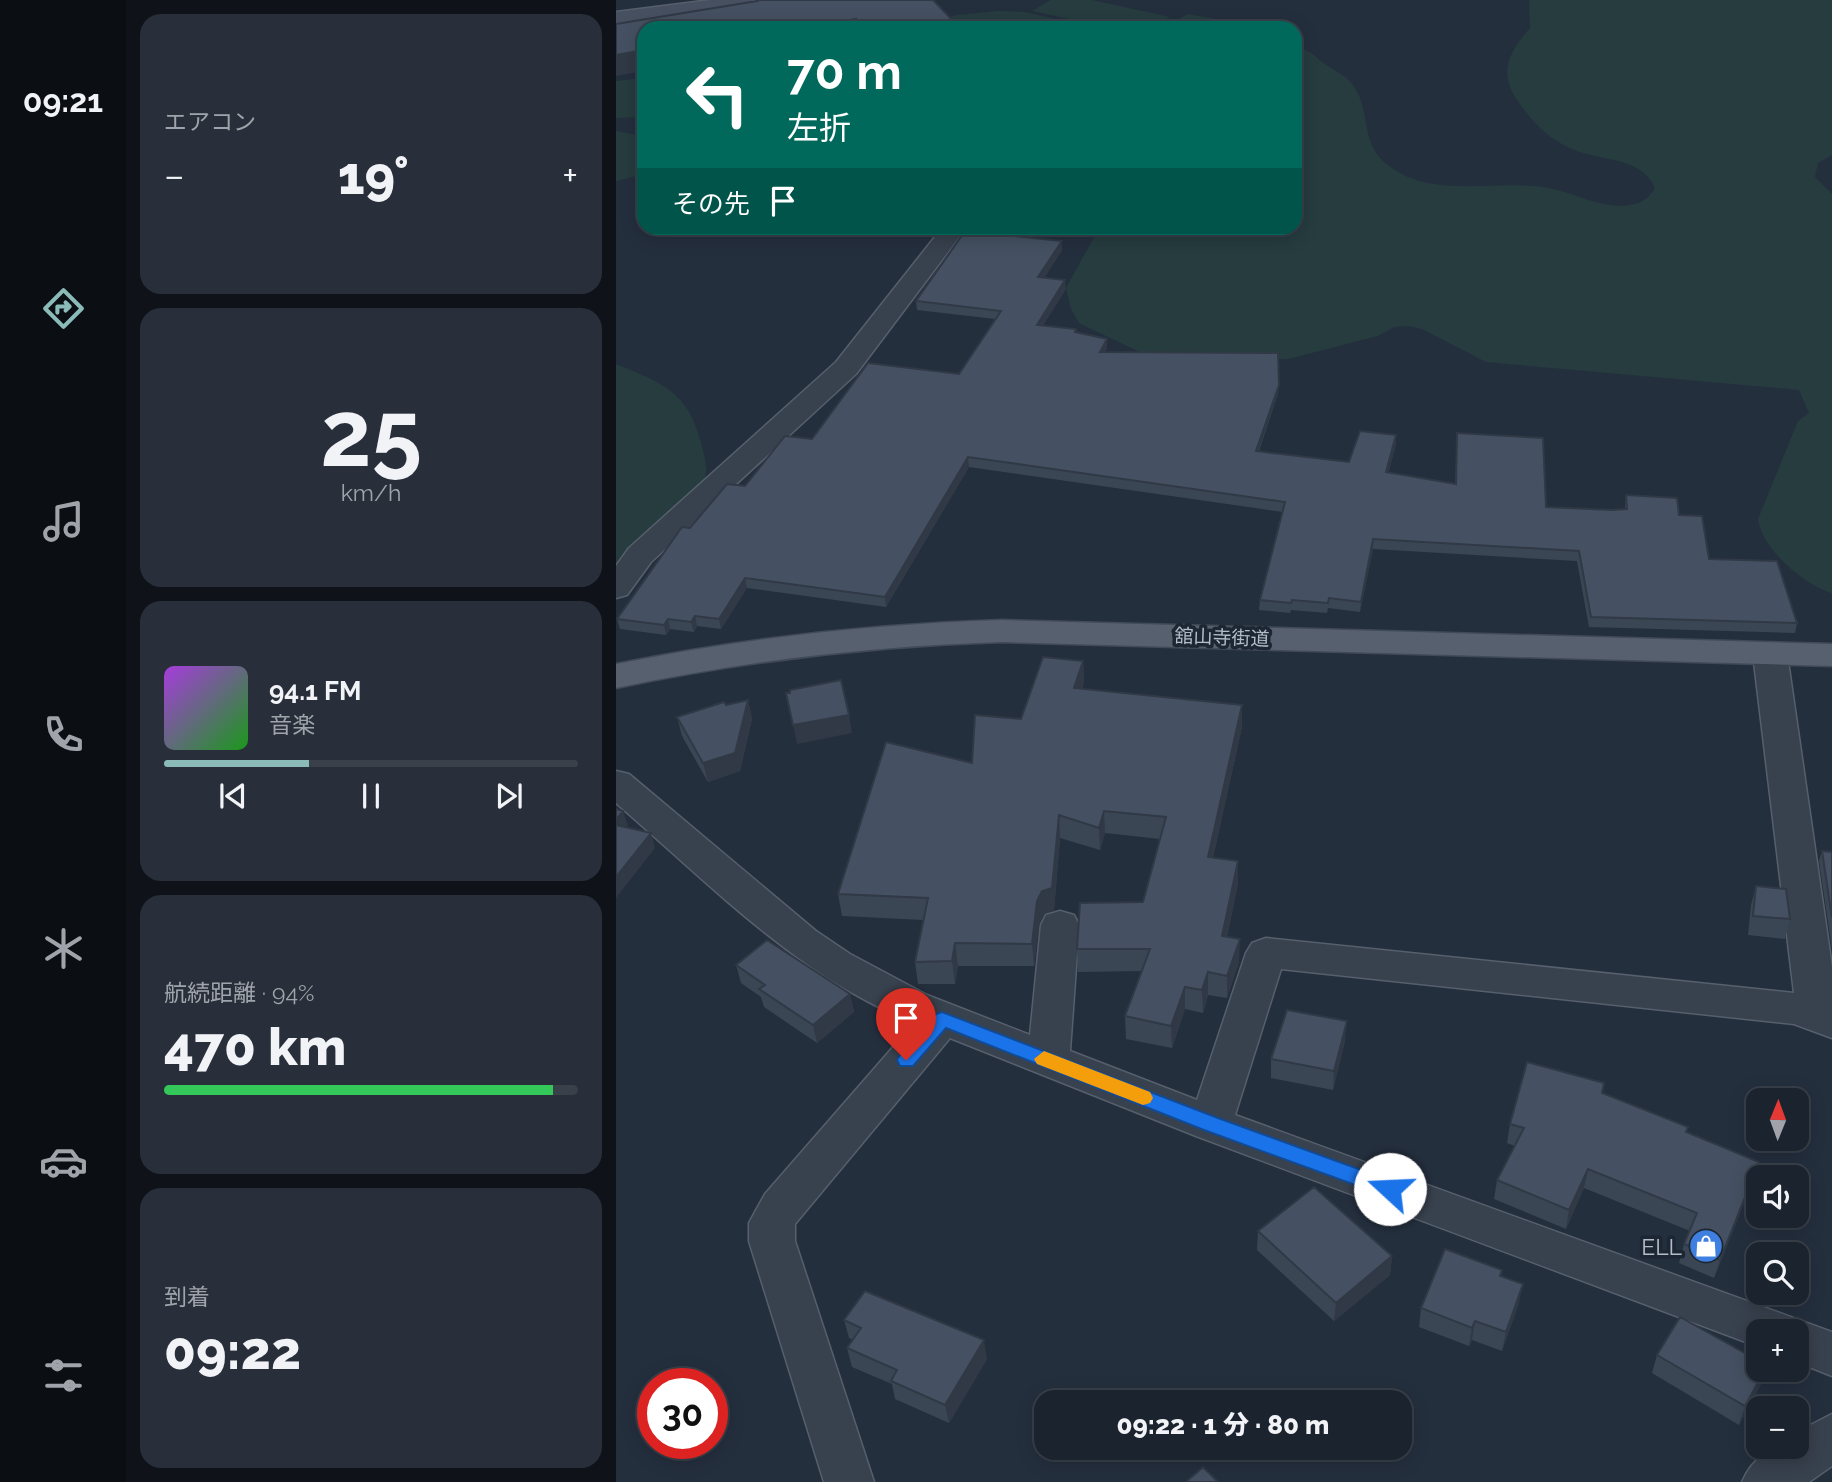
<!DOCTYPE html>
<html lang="ja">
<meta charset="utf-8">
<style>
body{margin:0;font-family:Raleway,"Noto Sans JP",sans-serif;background:#282f3a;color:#f1f3f6;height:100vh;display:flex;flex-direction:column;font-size:26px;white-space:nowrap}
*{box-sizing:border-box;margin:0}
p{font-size:23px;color:#a0a4aa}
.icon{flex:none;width:38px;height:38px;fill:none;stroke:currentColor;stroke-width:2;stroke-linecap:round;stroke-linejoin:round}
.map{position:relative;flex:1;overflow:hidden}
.details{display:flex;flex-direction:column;gap:14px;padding:14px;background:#0f1319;width:490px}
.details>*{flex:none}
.banner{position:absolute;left:21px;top:21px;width:665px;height:214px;border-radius:21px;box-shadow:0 4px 18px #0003,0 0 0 2px #39404a;background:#00695c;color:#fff;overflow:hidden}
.needle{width:46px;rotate:1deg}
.buttons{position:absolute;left:1130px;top:1088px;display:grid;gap:14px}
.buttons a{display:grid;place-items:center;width:63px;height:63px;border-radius:14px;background:#1b232e;box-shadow:0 4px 18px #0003,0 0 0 2px #39404a;font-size:35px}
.speed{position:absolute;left:21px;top:1368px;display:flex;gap:14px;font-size:35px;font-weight:700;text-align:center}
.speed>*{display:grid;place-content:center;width:91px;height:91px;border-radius:50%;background:#1b232e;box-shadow:0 4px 18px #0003,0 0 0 2px #39404a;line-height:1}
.speed .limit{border:10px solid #d22;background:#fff;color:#111}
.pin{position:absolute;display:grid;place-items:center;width:60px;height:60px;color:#fff;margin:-72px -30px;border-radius:50% 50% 50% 0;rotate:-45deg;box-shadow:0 0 7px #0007}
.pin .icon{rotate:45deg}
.me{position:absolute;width:77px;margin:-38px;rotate:290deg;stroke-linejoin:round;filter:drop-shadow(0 0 5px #0008)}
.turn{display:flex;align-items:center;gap:24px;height:147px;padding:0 35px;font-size:32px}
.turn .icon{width:91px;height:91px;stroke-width:2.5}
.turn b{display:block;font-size:49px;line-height:60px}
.then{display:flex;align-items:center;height:66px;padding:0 35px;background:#0003;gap:14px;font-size:26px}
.big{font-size:52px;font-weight:800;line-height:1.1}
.details .card{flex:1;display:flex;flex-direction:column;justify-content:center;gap:10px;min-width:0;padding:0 24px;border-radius:21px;background:#282f3a}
.details .dial{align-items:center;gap:0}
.dial b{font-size:91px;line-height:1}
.song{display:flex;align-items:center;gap:21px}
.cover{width:84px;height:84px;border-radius:10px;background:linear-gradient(135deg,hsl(280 70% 55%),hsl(120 70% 35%))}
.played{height:7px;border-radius:4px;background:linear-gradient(90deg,#8bbbb9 35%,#39404a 35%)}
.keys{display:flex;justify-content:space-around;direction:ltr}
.heat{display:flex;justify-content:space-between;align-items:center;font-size:38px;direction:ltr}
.charge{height:10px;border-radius:5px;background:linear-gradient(90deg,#34c759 94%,#39404a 0)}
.trip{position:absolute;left:418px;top:1390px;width:378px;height:70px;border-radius:21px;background:#1b232e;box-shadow:0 4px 18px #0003,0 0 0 2px #39404a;font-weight:800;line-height:70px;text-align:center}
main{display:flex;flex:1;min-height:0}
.tabs{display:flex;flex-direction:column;width:126px;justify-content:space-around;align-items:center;background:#0b0e12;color:#a0a4aa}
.tabs .icon{width:49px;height:49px}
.tabs .on{color:#8bbbb9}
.tabs b{font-size:32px;color:#f1f3f6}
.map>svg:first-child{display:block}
.green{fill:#263c3f}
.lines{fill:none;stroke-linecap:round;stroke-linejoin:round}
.minor-casing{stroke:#565f6c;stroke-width:3}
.secondary-casing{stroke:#565f6c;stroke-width:3}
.primary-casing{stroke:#414a57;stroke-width:3}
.minor{fill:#38414e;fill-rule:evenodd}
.secondary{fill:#465061;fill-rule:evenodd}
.primary{fill:#56606e;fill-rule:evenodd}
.wall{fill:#3b4654}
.shaded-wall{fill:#303945}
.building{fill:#455162;stroke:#303945;stroke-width:2}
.route{fill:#1a73e8;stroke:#114b97;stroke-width:2}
.slow{fill:#f59e0b}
.labels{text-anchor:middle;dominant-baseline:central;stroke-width:7;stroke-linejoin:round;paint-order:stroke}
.street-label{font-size:19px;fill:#b4bcc9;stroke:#1d2633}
.near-poi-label{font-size:23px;fill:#b4bcc9;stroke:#1d2633;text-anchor:end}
</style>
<main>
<nav class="tabs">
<b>09:21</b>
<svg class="icon on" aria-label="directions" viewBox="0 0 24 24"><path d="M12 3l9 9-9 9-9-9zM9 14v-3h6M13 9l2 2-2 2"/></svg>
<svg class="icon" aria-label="music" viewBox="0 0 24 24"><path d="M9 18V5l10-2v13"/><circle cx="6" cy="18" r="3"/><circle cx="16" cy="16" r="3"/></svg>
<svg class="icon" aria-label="phone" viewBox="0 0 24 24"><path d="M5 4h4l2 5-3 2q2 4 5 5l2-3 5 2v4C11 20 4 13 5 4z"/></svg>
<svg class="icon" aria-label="climate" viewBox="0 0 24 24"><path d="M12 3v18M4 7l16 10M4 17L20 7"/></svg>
<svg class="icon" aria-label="car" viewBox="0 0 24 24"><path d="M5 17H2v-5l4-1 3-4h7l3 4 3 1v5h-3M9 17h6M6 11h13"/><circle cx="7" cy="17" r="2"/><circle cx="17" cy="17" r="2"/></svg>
<svg class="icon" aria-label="filters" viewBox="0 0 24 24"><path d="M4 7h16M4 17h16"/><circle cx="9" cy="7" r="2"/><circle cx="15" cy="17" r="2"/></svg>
</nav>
<section class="details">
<div class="card"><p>エアコン</p>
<div class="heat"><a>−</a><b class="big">19°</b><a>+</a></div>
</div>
<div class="card dial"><b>25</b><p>km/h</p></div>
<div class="card">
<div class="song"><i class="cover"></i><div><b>94.1 FM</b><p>音楽</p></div></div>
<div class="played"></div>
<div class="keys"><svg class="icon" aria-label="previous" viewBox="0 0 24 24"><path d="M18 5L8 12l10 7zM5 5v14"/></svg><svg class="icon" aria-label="pause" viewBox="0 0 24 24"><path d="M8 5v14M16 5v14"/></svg><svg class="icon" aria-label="next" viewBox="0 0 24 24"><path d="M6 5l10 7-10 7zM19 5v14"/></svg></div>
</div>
<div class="card"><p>航続距離 · 94%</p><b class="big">470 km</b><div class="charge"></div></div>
<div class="card"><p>到着</p><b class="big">09:22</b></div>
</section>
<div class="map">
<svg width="1216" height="1482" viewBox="0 0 1216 1482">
<rect width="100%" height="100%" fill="#242f3e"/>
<path class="green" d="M435,0H476L554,17L536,28H495L416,11Z
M913,0H1216V155L1202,163L1199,177L1216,194V593C1189,586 1145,548 1142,519L1182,421L1193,413L1183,390L870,362L806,329L792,326L778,327L762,336L672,359L536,358L463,323L455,309L450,288L483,228H679V48C692,49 697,54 706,62C718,71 730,74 739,88C754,111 745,140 767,161C812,202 879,178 932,188C961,193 983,209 1014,205C1026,203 1033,198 1039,188C1026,158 989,161 961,151C934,141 916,122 901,100C881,71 895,50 914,28Z
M382,11L409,12L480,28H288L341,15Z
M572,14L600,19L613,28H545Z
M28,78V117L0,118V81Z
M0,131L28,136V174L0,181Z
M0,364C46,383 72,391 85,443C88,455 93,468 88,480C79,503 20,544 0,566Z"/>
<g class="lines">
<g class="minor-casing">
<path id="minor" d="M326,228H350L240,374L35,562L11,595L0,598V566L13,548L220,362Z
M1154,644L1166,647L1171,654L1216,967V1038L1178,1024L665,969L619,1115L1216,1332V1376L1181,1362V1332H1143V1347L580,1136L334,1038L179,1224V1241L258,1482H208L133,1241V1223L149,1194L298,1023C182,977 93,883 0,803V771L13,774L200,931L234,954L311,995L414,1035L425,925L430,915L444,911L458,915L463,925L454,1051L581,1100L630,953L636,943L650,938L1178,993L1137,654L1142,647Z
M1216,1414V1466L1193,1482H1126C1137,1457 1154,1447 1181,1447V1432Z"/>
</g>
<g class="secondary-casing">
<path id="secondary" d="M95,0H158L147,6L0,24V12Z"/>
</g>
<g class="primary-casing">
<path id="primary" d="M386,620L1216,644V666L386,642C255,646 128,661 0,688V664C128,638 256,624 386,620Z"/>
</g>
<use href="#minor" class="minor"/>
<use href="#secondary" class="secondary"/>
<use href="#primary" class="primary"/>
</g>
<path class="wall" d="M71,228H164L157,236Z
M446,250L428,278L450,289L427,325L461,332L491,348L489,352L662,394L643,451L733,462L780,435V444L772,473L839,484L841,433L930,507L996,510L1009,509L1010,495L1063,515L1093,559L1181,623L1179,633L973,627L961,561L757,549L744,612L712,608L711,613L675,610L674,613L643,610L644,600L667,512L353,467L270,607L131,588L105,629L81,626L78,632L54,629L50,635L4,629L1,619L74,528L129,486L196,439L343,374L379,319L301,310L300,301Z
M467,661L468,682L466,689L626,727L597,858L622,861V883L611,937L623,962L611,998L592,995L587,1013L569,1009L556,1048L510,1039L509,1016L526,971L462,972L461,949L527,902L544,839L489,833L484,850L444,838L438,910L428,914L423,924L418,966H342L339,984H302L299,962L307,920L226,916L222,894L356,763L405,719Z
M132,700L136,719L124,771L92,782L66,736L61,717Z
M1206,851L1216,852V949L1203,861Z
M1140,886L1174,919L1169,939L1132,935L1135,905Z
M120,965L234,994L238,1012L201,1043L148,1007L145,997L125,983Z
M729,1041L717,1090L655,1078V1059Z
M986,1093L1071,1132L1143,1162L1137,1181L1098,1278L1063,1263L1068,1244L1074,1231L968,1188L950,1229L878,1199L881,1180L899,1146L891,1143L894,1124Z
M642,1231L776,1256L774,1275L718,1321L641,1250Z
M886,1270L885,1276L903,1303L886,1351L856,1340L853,1346L803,1327L805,1308Z
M228,1320L371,1359L333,1423L279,1399L276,1384L236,1367L231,1348L237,1340L233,1338Z
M1041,1355L1149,1370H1150L1145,1384L1123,1425L1036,1373Z"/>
<path class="shaded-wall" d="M240,19L241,28H186Z
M28,50V71L0,76V55Z
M155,228H164L157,236Z
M446,241V250L423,286L422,277Z
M449,280L450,289L422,334L421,325Z
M491,339V348L485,361L484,352Z
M663,385L662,394L639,460L640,451Z
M780,435V444L770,482V472Z
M352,457L353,467L270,607L269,597Z
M757,539V549L744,612L745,602Z
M129,578L131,588L105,629L103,619Z
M79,616L81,626L78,632L75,622Z
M52,619L54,629L50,635L48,625Z
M467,661L468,682L459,710L458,688Z
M132,700L136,719L124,771L92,782L87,763Z
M626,705V727L592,880V857Z
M233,715L236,733L181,744L177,725Z
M7,811L12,825L1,840L0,820Z
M488,811L489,833L484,850L483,828Z
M443,815L444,838L438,910L428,914L423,924L418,966L416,944L421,901Z
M35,833L39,848L0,898V877Z
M622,861V883L606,959V936Z
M624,939L623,962L611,998V976Z
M339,943L342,966L339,984L336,961Z
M592,972V995L587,1013L586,990Z
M569,987V1009L556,1048L555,1026Z
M234,994L238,1012L201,1043L197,1025Z
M731,1021L729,1041L717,1090L718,1071Z
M1143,1162L1137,1181L1098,1278L1104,1260Z
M972,1169L968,1188L950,1229L953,1210Z
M776,1256L774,1275L718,1321L720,1303Z
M907,1284L903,1303L886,1351L890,1332Z
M859,1321L856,1340L853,1346L856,1328Z
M368,1340L371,1359L333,1423L329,1405Z
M1149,1370L1145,1384L1123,1425L1129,1406Z"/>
<path class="building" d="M140,0H317L344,28H239L240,19L186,28H28V50L0,55V24L141,1Z
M349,231L446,241L422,277L449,280L421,325L460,329L459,332L491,339L484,352L662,353L663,385L640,451L733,462L744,431L780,435L770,472L840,484L841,433L927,438L930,507L996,510L1011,509L1010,495L1061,498L1063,515L1086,516L1093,559L1161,561L1181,623L975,617L963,551L757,539L745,602L713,598L712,603L676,600L675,603L644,600L669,502L352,457L269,597L129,578L103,619L79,616L75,622L52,619L48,625L1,619L66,527L74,528L111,484L129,486L169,436L196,439L252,363L343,374L385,311L300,301Z
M427,657L467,661L458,688L626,705L592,857L622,861L606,936L624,939L611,976L592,972L586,990L569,987L555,1026L509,1016L534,949H461L464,903L527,902L550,817L488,811L483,828L443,815L436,888L426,891L421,901L416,944L339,943L336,961L299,962L312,898L222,894L270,742L356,763L359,715L405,719Z
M225,680L233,715L177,725L170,693H174V690Z
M132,700L119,753L87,763L61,717L108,702L110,705Z
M0,809L7,811L0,820Z
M0,825L35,833L0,877Z
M1206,851L1216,852V918Z
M1140,886L1170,889L1174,919L1137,916Z
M151,940L234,994L197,1025L143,989L149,985L120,965Z
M671,1010L731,1021L718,1071L655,1059Z
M911,1062L988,1083L986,1093L1072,1127L1070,1132L1143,1162L1104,1260L1068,1244L1081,1213L972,1169L953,1210L881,1180L908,1128L894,1124Z
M698,1187L776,1256L720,1303L642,1231Z
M829,1249L886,1270L884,1276L907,1284L890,1332L859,1321L856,1328L805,1308Z
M249,1291L368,1340L329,1405L275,1381L281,1370L231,1348L245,1328L228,1320Z
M1064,1317L1143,1361V1370H1149L1129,1406L1041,1355Z
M587,1467L602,1482H570Z"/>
<path class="route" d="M326,1012L602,1118L781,1183L784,1189L781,1195L774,1197L767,1195L588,1130L330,1028L297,1066H284L281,1060L284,1055L320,1014Z"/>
<path class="slow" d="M428,1051L534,1092L537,1098L534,1103L527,1105L421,1064L418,1059Z"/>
<defs>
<g id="shop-disc" transform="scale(1.75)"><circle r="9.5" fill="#3f7fe0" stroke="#1d2633"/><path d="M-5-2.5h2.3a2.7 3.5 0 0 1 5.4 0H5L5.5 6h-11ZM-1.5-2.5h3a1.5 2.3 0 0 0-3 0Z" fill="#fff"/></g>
</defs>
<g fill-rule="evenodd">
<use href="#shop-disc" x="1090" y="1246"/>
</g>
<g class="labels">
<g class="street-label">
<text transform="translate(606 637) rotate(2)">舘山寺街道</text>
</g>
<g class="near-poi-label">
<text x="1066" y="1246">ELL</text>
</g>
</g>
</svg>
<div class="buttons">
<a><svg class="needle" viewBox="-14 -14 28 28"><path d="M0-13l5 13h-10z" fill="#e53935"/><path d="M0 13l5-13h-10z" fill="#a0a4aa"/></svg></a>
<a><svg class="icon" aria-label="sound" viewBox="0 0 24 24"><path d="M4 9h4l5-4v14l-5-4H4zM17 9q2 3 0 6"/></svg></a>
<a><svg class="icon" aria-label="search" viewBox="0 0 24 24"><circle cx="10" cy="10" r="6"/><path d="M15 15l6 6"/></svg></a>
<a>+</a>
<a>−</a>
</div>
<div class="speed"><div class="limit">30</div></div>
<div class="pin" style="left:290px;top:1060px;background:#d93025"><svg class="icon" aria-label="arrive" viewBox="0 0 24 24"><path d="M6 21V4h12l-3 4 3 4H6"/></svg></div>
<svg class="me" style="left:774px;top:1189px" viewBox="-20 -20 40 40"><circle r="19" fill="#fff"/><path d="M0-13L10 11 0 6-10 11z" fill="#1a73e8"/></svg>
<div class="trip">09:22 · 1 分 · 80 m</div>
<div class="banner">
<div class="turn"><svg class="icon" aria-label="left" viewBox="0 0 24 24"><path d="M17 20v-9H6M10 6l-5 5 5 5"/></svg><div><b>70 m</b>左折</div></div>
<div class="then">その先<svg class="icon" aria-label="arrive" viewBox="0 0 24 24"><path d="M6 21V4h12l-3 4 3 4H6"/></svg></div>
</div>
</div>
</main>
